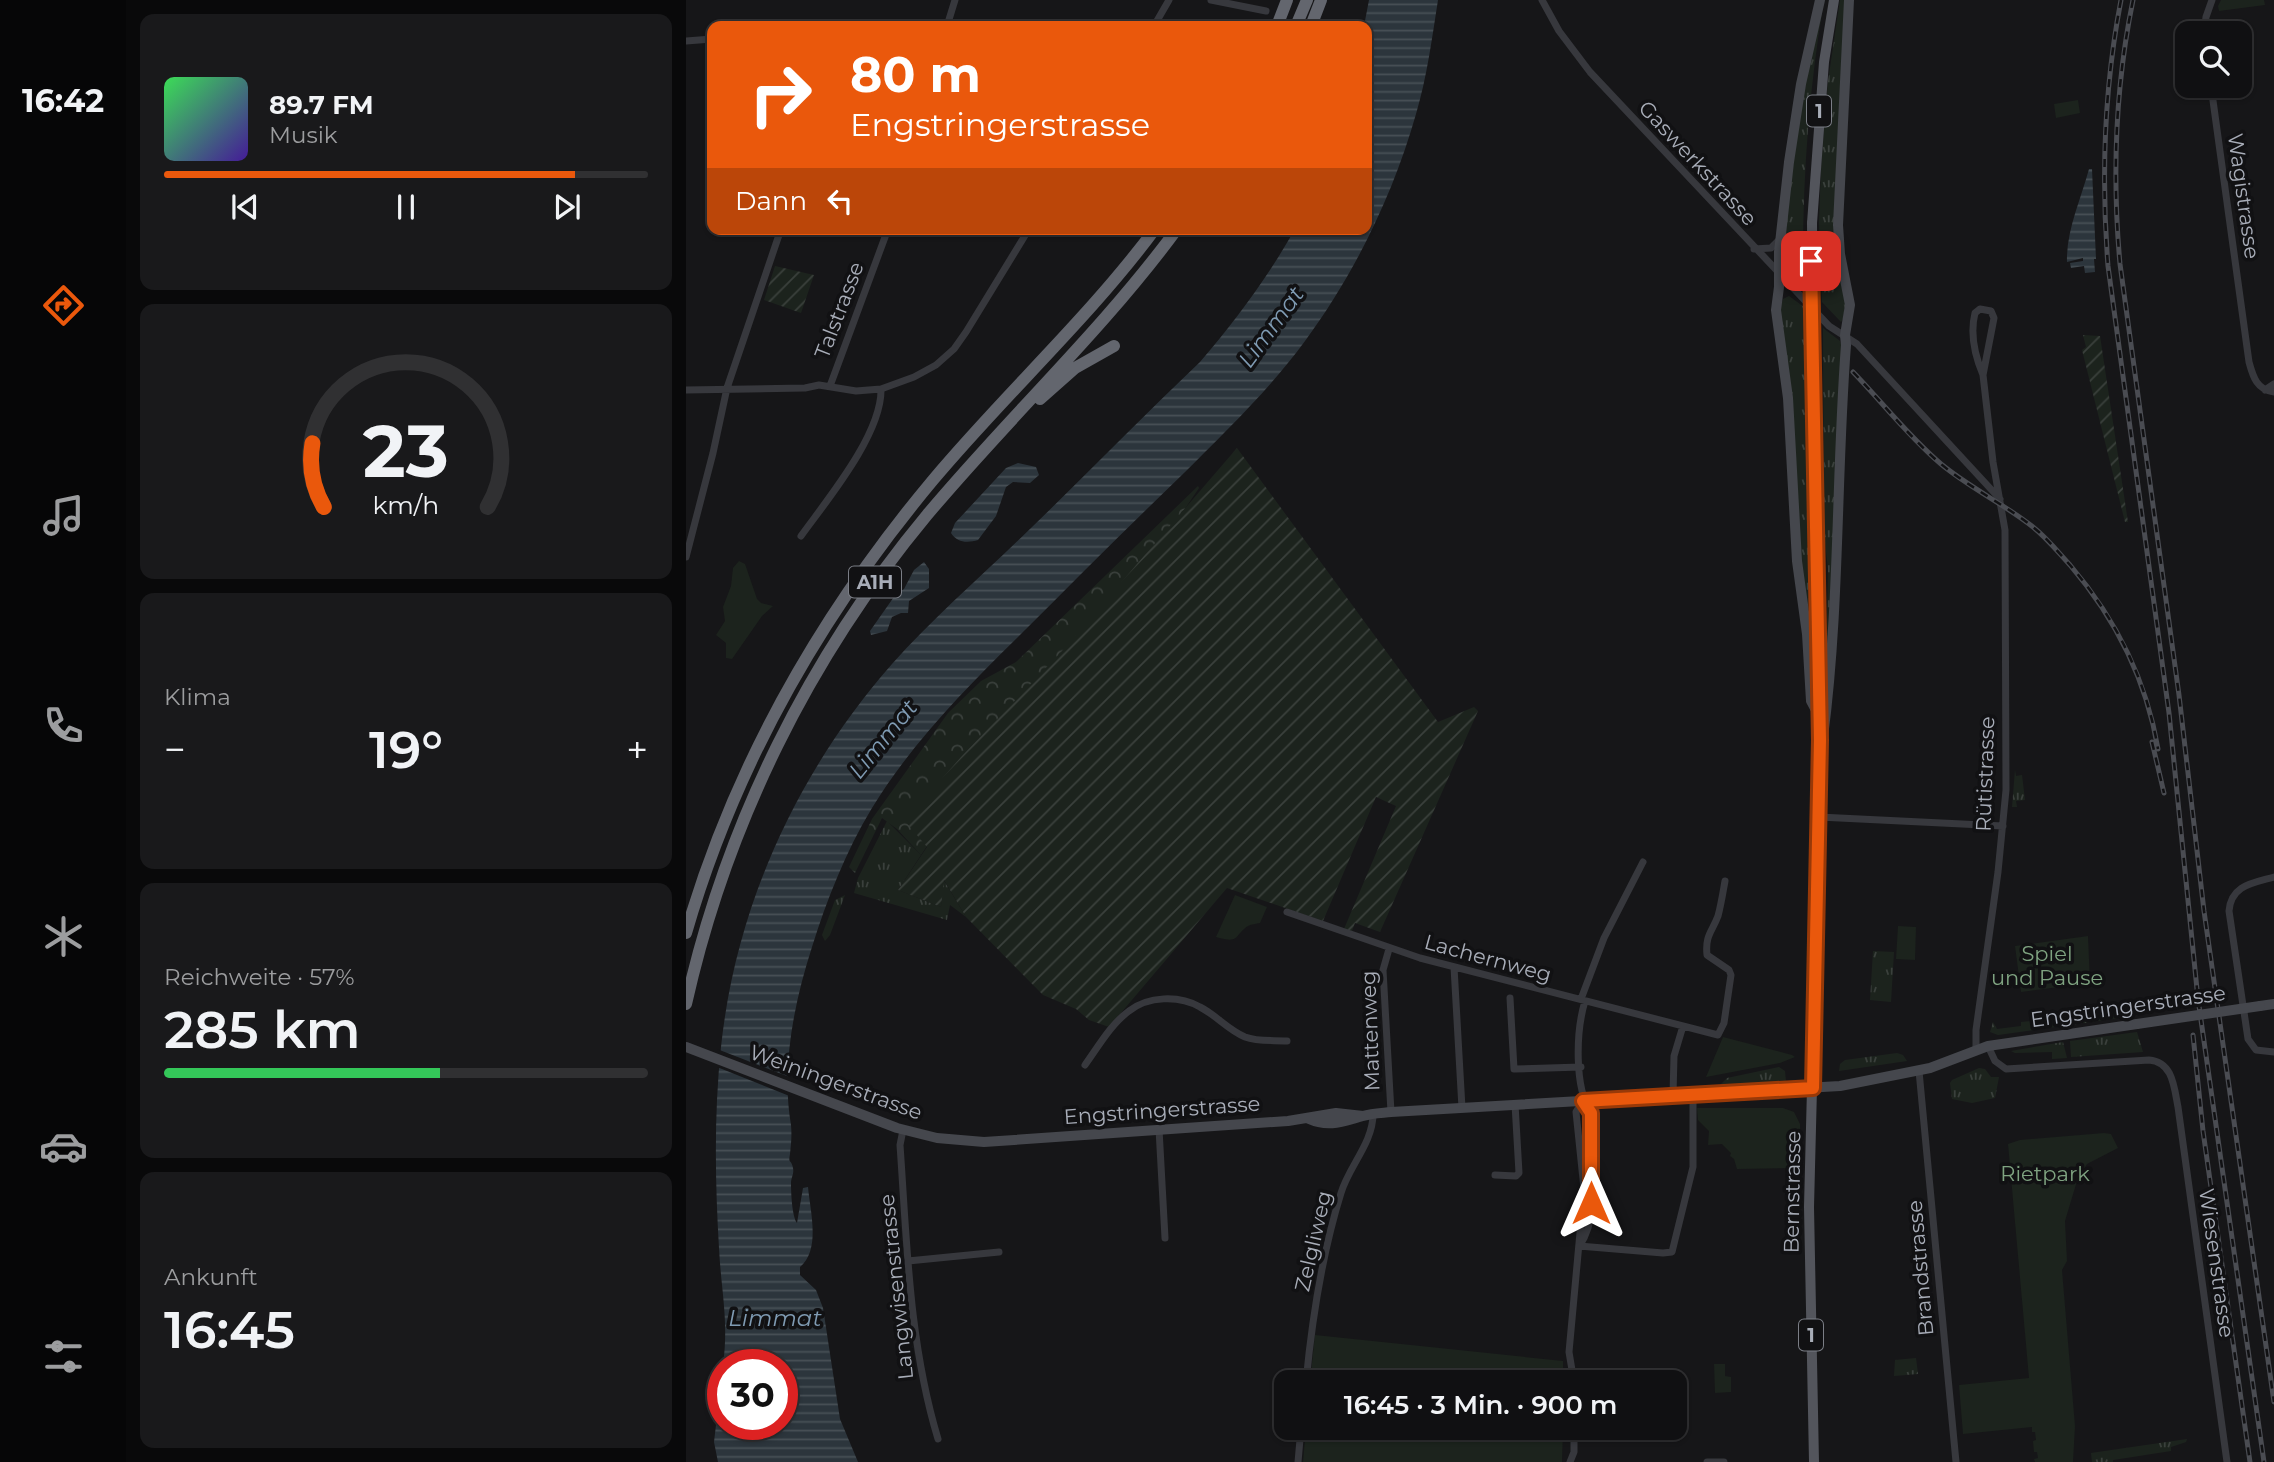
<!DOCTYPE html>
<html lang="de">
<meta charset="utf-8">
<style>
body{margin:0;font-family:Montserrat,sans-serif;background:#19191b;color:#f1f3f6;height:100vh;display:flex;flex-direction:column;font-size:26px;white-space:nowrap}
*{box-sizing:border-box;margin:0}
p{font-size:23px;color:#9c9d9f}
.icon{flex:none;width:38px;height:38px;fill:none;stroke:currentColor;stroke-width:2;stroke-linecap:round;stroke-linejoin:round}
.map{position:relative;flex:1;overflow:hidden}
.drawer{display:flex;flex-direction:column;gap:14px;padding:14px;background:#09090a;width:560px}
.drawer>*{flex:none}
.guide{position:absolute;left:21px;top:21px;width:665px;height:214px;border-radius:14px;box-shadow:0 2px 5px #0004,0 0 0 2px #303032;background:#ea580c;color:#fff;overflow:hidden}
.fabs{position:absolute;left:1489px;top:21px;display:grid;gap:14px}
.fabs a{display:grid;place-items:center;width:77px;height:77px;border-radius:14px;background:#101012;box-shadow:0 2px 5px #0004,0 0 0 2px #303032;font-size:35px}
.speed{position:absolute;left:21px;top:1349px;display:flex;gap:14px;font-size:35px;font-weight:700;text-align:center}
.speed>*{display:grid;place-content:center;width:91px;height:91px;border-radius:50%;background:#101012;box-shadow:0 2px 5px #0004,0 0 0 2px #303032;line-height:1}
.speed .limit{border:10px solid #d22;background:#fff;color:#111}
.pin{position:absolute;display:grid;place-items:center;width:60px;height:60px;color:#fff;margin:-30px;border-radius:14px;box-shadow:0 4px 10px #0006}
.me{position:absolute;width:77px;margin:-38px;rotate:0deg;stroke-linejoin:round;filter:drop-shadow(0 0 5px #0008)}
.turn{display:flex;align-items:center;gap:24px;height:147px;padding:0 28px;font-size:32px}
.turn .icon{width:91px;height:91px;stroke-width:2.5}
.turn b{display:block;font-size:49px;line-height:60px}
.then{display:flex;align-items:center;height:66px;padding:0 28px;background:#0003;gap:14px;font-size:26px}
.big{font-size:52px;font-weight:600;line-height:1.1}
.drawer .tile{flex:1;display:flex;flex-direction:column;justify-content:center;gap:10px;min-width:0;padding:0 24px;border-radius:14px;background:#19191b}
.drawer .dial{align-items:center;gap:0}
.dial svg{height:182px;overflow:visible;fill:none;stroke:#303032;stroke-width:7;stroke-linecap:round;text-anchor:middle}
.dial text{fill:#f1f3f6;stroke:none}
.song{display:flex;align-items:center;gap:21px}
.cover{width:84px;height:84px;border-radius:10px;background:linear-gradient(135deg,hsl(130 70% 55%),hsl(260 70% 35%))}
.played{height:7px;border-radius:4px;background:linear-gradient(90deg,#ea580c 85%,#303032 85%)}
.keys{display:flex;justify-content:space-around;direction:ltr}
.heat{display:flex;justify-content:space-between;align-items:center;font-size:38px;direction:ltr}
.charge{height:10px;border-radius:5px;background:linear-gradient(90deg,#34c759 57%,#303032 0)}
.trip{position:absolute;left:588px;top:1370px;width:413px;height:70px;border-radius:14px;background:#101012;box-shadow:0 2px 5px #0004,0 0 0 2px #303032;font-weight:600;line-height:70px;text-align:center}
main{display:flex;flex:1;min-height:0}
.tabs{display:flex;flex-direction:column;width:126px;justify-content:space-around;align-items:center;background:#060607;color:#9c9d9f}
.tabs .icon{width:49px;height:49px}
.tabs .on{color:#ea580c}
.tabs b{font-size:32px;color:#f1f3f6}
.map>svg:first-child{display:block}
.grass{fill:url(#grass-tufts)}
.forest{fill:url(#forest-crowns)}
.park{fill:#1c231d}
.garden{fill:url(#garden-furrows)}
.water{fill:url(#water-rules)}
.pier{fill:#161618}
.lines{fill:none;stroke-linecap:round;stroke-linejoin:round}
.street{stroke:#37383d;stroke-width:7}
.secondary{stroke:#45474d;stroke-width:10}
.primary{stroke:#53555c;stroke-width:10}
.highway{stroke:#63666e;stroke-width:12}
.rail-casing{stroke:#4a4c52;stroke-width:5}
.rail{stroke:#111113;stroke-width:2.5;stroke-dasharray:8;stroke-linecap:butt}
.secondary-bridge{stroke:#45474d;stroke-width:10}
.primary-bridge{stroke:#53555c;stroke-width:10}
.route-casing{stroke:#983908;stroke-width:18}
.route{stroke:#ea580c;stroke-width:12}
.labels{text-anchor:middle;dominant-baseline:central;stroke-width:7;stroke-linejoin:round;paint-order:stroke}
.shield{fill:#111113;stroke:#7b7e86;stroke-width:2}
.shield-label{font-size:19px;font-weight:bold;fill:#a8adb8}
.street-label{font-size:21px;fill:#a8adb8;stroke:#111113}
.park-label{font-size:21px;fill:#7fa381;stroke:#111113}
.water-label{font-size:23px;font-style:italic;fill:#7f9bb3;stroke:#111113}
</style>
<main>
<nav class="tabs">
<b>16:42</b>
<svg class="icon on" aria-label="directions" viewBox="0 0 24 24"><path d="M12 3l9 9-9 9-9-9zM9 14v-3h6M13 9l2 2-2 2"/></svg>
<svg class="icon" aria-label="music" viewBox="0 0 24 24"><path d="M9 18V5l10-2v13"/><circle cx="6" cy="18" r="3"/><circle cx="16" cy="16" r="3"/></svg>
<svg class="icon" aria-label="phone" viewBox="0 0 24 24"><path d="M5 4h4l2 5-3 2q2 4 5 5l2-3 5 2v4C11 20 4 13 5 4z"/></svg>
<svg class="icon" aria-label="climate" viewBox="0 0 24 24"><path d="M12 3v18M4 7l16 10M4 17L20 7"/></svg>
<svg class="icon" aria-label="car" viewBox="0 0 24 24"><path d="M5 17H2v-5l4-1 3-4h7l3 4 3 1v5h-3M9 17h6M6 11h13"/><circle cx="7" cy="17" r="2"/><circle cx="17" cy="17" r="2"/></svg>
<svg class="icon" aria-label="filters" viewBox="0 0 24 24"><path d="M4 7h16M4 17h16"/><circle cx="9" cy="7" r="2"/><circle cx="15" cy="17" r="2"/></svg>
</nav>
<section class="drawer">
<div class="tile">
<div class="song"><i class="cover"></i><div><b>89.7 FM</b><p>Musik</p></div></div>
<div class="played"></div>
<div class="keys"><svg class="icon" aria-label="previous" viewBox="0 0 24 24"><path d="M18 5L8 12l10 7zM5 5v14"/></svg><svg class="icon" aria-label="pause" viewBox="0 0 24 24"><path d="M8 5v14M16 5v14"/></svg><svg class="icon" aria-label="next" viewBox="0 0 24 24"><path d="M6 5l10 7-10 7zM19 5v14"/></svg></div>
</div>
<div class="tile dial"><svg viewBox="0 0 100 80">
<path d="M14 69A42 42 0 1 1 86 69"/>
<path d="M14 69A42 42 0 0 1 9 41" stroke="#ea580c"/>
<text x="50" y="56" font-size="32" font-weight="700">23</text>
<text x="50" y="72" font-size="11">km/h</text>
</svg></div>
<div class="tile"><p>Klima</p>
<div class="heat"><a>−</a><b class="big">19°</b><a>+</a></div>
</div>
<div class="tile"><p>Reichweite · 57%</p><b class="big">285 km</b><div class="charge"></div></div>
<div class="tile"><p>Ankunft</p><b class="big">16:45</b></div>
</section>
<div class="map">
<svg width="1588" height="1462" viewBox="0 0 1588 1462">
<defs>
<pattern id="grass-tufts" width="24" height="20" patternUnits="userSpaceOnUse" patternTransform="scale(1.75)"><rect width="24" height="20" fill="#1c231d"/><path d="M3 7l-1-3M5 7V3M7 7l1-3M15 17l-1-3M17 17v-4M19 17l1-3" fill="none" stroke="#3a403c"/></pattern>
<pattern id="forest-crowns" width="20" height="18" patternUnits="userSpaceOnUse" patternTransform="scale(1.75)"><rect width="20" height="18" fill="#1c231d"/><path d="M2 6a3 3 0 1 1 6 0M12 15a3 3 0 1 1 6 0" fill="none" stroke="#3a403c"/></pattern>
<pattern id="garden-furrows" width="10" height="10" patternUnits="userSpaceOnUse" patternTransform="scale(1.75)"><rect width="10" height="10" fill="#1c231d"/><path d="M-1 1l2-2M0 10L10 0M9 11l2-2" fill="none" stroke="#3a403c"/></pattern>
<pattern id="water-rules" width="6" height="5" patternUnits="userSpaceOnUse" patternTransform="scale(1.75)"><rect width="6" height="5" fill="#2c353c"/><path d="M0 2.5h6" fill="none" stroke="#485056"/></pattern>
</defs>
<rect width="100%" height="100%" fill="#161618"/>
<path class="grass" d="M1138,0C1122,94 1116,187 1117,283L1096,260L1099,257L1097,254L1115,98Z
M1154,0H1160L1149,208L1160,301L1157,319L1155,322L1136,302L1133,222L1135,168L1142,81Z
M1103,296L1118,307L1123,609H1121L1114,561L1093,311L1097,299Z
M1137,328L1154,341L1156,347L1145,633L1140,670L1142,569L1138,534Z
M1329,770L1330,776L1336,775L1339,800L1330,801L1331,807H1326Z
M201,821L235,855L212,890L255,907L257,879L280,917L264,905L261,920L168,893L172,878Z
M159,895L144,935L139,941L136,935L149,900Z
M1187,951L1208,952L1205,1002L1184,1000Z
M1448,1009V1016L1312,1035L1304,1032L1307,1022L1311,1029L1335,1026V1022L1408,1015Z
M1451,1032L1457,1052L1385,1057L1384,1041Z
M1377,1042L1381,1058L1366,1059V1052L1329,1053L1325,1051Z
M1211,1053L1217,1055L1221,1061L1153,1071L1154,1064L1159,1060Z
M1093,1067L1099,1071L1100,1082L1031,1088L1041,1078Z
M1293,1068L1299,1069L1305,1077H1313L1309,1098L1286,1103L1266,1099L1264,1083L1266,1080Z
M1230,1358L1232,1374L1208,1376L1209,1360Z
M1501,1439L1500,1442L1485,1447V1451L1427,1460V1462H1406L1405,1453Z"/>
<path class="forest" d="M512,486L513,488L456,572L220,821L241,846L235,855L211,829L196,818L169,873L163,867L186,819L262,713L295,681L330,662Z"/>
<path class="park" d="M1535,0H1578L1579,5L1533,11L1532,6Z
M1392,100L1394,113L1370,118L1368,104Z
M53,561L59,564L71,599L75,603L87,606L76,616L46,659L40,658V643L30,635L39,621L37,607L45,586L47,568Z
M549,895L581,907L574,923C570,924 566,924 562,926C547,936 555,944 530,937Z
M1212,926L1230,927L1229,960L1210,959Z
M1402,936L1404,983L1335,992L1329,946Z
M1037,1037L1106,1055L1109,1057L1094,1063L1020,1077Z
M1011,1108H1097L1108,1112L1114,1124V1168L1051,1169L1048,1159L1044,1156L1045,1153L1036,1144L1022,1145L1023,1131L1012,1120Z
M1418,1133L1425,1134L1432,1148L1401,1164L1391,1181L1379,1221L1381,1261L1376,1270L1389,1426L1387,1462H1349L1348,1459L1352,1458L1351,1452H1348L1347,1441L1350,1440L1349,1432H1346V1427L1277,1434L1273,1385L1343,1378L1322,1144L1334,1140Z
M629,1335L877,1361V1382H624Z
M1028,1364H1039V1376L1045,1377V1392L1029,1393Z
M620,1428H877L876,1462H617Z"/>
<path class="garden" d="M89,266L128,275L115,313L78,300Z
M1397,335L1414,336L1442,522H1439L1396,350L1400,347Z
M551,448L752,722L788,707L792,711L694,932L669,923L666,931L658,929L710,806L690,797L637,921L541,888L423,1027L403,1020L390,1009L357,995L280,917L258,880L255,907L212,890L241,847L219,821L275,757L376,651Z"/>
<path class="water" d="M683,0H752C746,38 741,77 730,114C707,195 669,273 619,341C583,390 540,431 497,474C443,526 390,579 337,632C282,686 227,741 186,808C160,851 141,899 126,947C108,1003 95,1067 105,1125C106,1136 105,1144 104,1154C102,1165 105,1158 107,1168C108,1174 106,1175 105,1182C105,1193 106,1216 111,1223L117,1188L122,1187C124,1210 135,1250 114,1267V1275L130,1290L137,1308L154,1419L172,1462H32L28,1442L37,1365V1424H96V1365H37C43,1321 35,1290 33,1248C29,1181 28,1113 35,1047C50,905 112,771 206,664C249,616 299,573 345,528C402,473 457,416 514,362C550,320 582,277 609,229H681V26H678Z
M1403,169H1406L1410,259H1408L1409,272L1399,273L1398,266L1385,268L1384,263L1397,261V258L1381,262C1380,231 1395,199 1403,169Z
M332,463L350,467L353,475L344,483L327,482L320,487L310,516L292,540C282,543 271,543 265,533L269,523L320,468Z
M238,562L243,569V588L223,601L222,613H215L206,617L201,631L185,635L184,631L210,594L218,589L228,570Z"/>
<path class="pier" d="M31,1049L106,1078V1097L31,1067Z"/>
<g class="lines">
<path class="street" d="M525,0L580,11
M856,0L873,31L904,72L1143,326L1171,344L1314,499
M261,26L269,0
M468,26L483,0
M1518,33L1520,17L1526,0
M0,41L26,39
M1525,86L1563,362C1567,377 1571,390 1588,392
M1068,249L1085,248L1093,240
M1294,309L1305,311L1308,318L1297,375C1289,356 1284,333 1289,313Z
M144,386L202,229
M0,390L119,388L133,385L170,391L195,389L228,377L250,365L268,349L280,332L343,229
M1579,390L1588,384
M115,536C141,500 196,434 195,389
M0,557L27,453L41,388L95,229
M1133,817L1317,826
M1588,877C1567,883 1545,885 1543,911L1562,1039L1570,1050L1588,1052
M601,912L734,958L1032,1035L1038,1023L1045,975L1043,970L1021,955C1019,935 1026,932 1032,916C1035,905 1037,892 1039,881
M703,949L697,970L705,1112
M768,967L776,1108
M824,998L828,1069L895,1067
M895,999L918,938L957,862
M1302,1046L1309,1061L1320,1069L1463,1060C1487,1062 1488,1087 1492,1107L1541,1462
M1290,1049V1030L1312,872L1320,790L1319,530L1307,462L1297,375
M399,1065C412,1047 425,1024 443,1011C462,996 493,995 514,1007C530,1015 542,1030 559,1037C572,1042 587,1040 601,1041
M1233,1071L1270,1462
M987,1095L988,1056L997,1026
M473,1129L479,1238
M217,1130L214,1145C221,1244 223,1343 252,1439
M809,1175L830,1176L833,1173L829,1104
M894,1245C919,1208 896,1155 905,1113C888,1087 890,1031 899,1001
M893,1246L977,1253L986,1252L1007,1167V1093
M222,1261L313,1252
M620,1382C626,1319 636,1254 655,1193C663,1166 687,1143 687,1114
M888,1382L883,1352L898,1189L890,1112L897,1101
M612,1462L615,1428
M884,1462L888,1452V1428
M1021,1462H1038"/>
<path class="secondary" d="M1133,716L1125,701L1121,634L1111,561L1102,398L1090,310L1093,287V252L1103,162L1115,84L1134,0
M1137,737C1154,607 1150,475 1160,345L1159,335L1164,305L1154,254L1152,225L1163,0
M1574,1006L1588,1004
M0,1047L211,1128L251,1138L298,1142L602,1121L650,1113L677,1116
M623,1119C643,1128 658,1121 677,1116C686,1113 696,1113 705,1112L1154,1086L1244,1068L1302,1046L1451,1024"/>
<path class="primary" d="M1126,223L1138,62L1148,0
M1127,362L1132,552L1134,771L1123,1207L1128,1462"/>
<path class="highway" d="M591,26L601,0
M610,26L621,0
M625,26L635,0
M354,399L389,368L428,346
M0,933C49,764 135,614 247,480C319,394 402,319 469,229
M0,1004C40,825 123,657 241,515C322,418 416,331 491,229"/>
<g class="rail-casing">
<path id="rail" d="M1435,0C1418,88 1415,176 1422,266L1483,713L1512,999L1578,1462
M1447,0C1429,88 1426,175 1434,264L1493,695L1518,911L1588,1402
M1167,372C1196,402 1223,437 1255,464C1284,488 1318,504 1347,527C1361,538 1372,552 1384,565C1430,619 1460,678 1472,749
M1466,742L1478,793
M1507,1035L1517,1131L1564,1462"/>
</g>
<use href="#rail" class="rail"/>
<path class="secondary-bridge" d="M1451,1024L1574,1006"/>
<path class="primary-bridge" d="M1126,223L1127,362"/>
</g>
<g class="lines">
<g class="route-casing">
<path id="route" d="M905,1203V1113L897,1101L1127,1088L1134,740L1125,261"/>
</g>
<use href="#route" class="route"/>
</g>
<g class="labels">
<g class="shield">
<rect x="1121" y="95.5" width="24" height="31" rx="5"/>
<rect x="163" y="566.5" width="52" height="31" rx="5"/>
<rect x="1113" y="1319.5" width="24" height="31" rx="5"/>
</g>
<g class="shield-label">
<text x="1133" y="111">1</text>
<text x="189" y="582">A1H</text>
<text x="1125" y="1335">1</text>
</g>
<g class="street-label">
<text transform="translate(1012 163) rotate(47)">Gaswerkstrasse</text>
<text transform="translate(1558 196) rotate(82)">Wagistrasse</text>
<text transform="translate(153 310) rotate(-69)">Talstrasse</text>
<text transform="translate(1299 774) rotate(-88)">Rütistrasse</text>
<text transform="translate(802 958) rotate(15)">Lachernweg</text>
<text transform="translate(1442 1006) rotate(-8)">Engstringerstrasse</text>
<text transform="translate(684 1031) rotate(-92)">Mattenweg</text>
<text transform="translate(150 1082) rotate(20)">Weiningerstrasse</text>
<text transform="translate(476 1110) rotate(-4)">Engstringerstrasse</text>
<text transform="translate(1106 1192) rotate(-89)">Bernstrasse</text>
<text transform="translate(627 1241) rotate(-77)">Zelgliweg</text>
<text transform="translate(1531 1263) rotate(82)">Wiesenstrasse</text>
<text transform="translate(1234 1268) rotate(-95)">Brandstrasse</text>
<text transform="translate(210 1287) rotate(-96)">Langwisenstrasse</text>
</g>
<g class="park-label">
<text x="1361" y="953">Spiel<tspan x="1361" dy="24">und Pause</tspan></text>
<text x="1359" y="1173">Rietpark</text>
</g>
<g class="water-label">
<text transform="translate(585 327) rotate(-54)">Limmat</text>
<text transform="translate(197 739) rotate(-51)">Limmat</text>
<text x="89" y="1318">Limmat</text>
</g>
</g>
</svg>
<div class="fabs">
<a><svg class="icon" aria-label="search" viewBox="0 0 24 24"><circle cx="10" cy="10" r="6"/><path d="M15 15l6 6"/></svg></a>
</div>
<div class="speed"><div class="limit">30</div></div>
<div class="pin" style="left:1125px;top:261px;background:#d93025"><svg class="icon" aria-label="arrive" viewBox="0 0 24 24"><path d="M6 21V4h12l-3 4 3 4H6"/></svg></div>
<svg class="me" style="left:905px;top:1203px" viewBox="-20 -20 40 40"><path d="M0-17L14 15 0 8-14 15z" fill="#ea580c" stroke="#fff" stroke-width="4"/></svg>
<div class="trip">16:45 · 3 Min. · 900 m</div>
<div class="guide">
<div class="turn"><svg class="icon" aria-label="right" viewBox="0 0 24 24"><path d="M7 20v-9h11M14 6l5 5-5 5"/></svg><div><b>80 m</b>Engstringerstrasse</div></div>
<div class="then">Dann<svg class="icon" aria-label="left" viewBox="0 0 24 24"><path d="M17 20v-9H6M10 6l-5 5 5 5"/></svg></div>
</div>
</div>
</main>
